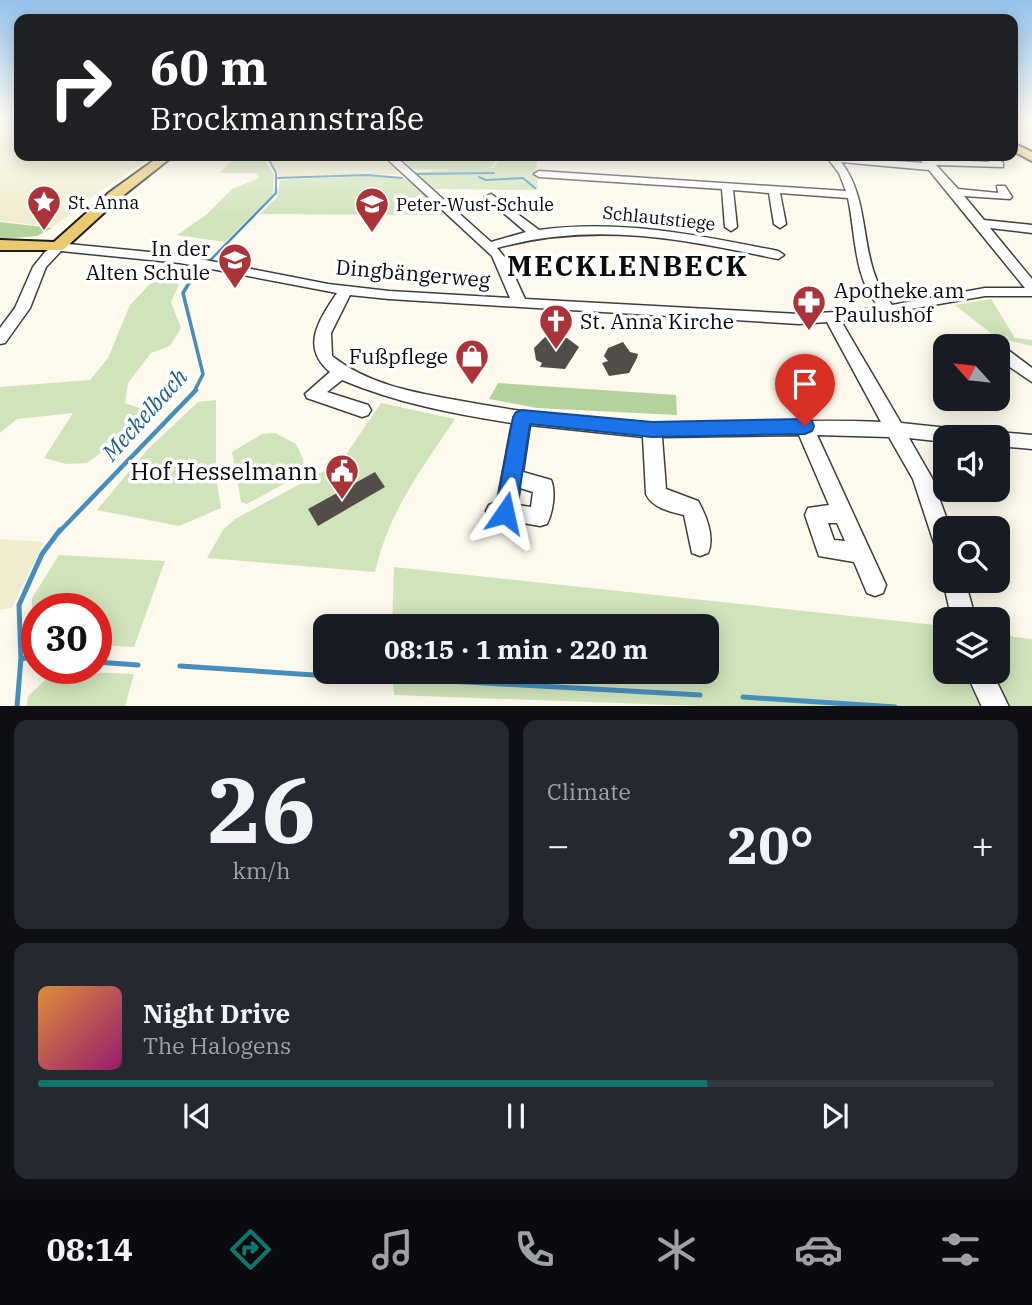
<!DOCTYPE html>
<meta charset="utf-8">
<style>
body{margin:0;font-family:"IBM Plex Serif",serif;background:#242831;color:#f1f3f6;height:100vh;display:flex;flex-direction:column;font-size:26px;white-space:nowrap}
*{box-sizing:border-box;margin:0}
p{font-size:23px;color:#9ea1a6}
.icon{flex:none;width:38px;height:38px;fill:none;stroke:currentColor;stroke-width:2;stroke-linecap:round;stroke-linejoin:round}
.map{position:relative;height:706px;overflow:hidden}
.drawer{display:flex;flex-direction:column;gap:14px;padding:14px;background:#0d0f14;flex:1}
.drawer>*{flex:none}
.hud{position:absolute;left:14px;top:14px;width:1004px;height:147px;border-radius:14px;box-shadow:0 4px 18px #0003;background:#202124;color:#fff;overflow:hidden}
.needle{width:46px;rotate:297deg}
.controls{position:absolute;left:933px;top:334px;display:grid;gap:14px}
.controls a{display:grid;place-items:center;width:77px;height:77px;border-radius:14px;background:#171b24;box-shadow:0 4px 18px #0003;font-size:35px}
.speed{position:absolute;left:21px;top:593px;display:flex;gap:14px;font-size:35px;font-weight:700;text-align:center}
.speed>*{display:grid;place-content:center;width:91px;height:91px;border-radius:50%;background:#171b24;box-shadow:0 4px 18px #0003;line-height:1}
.speed .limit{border:10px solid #d22;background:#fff;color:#111}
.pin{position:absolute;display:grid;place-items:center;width:60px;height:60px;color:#fff;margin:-72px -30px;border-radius:50% 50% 50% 0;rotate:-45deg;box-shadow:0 0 7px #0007}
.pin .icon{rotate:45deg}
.me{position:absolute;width:77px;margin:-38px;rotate:11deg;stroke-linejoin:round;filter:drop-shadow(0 0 5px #0008)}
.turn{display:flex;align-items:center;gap:24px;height:147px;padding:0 21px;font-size:32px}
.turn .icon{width:91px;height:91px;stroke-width:2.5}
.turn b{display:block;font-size:49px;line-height:60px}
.big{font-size:52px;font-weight:700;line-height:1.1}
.drawer .card{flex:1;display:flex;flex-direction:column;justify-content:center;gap:10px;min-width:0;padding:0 24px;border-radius:14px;background:#242831}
.drawer .dial{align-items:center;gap:0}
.dial b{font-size:91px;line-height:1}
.song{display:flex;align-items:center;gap:21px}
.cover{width:84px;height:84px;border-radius:10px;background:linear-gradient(135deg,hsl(30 70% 55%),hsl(320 70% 35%))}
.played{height:7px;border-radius:4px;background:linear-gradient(90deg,#0f766e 70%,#363941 70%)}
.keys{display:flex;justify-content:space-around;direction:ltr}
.heat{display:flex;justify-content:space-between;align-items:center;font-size:38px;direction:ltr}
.drawer .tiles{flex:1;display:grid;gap:14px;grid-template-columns:1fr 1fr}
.card:last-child{grid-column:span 2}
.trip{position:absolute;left:313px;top:614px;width:406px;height:70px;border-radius:14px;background:#171b24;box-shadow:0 4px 18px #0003;font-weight:700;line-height:70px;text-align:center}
.tabs{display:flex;height:112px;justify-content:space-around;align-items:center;background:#090b0e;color:#9ea1a6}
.tabs .icon{width:49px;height:49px}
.tabs .active{color:#0f766e}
.tabs b{font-size:32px;color:#f1f3f6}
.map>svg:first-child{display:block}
.farmland{fill:#f0edcf}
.green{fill:#d0e3ba}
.forest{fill:#b4d29b}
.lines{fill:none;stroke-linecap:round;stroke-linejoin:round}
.stream-far4{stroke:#468fbd;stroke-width:2}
.stream-far3{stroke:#468fbd;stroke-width:2.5}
.stream-far2{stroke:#468fbd;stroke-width:3.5}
.stream-far1{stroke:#468fbd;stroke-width:4.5}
.stream{stroke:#468fbd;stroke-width:5}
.building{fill:#534d49}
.minor-casing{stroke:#3e3e3e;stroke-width:3}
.major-casing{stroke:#1c1c1c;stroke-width:4}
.minor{fill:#fff;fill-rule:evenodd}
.major{fill:#e9ca70;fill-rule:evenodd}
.route{fill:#1a73e8;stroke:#114b97;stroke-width:2}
.labels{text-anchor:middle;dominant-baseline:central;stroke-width:7;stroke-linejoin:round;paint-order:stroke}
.far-poi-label{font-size:18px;fill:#0b0b0b;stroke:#fff;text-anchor:start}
.far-street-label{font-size:18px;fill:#0b0b0b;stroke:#fff}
.poi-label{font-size:21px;fill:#0b0b0b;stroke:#fff;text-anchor:end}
.street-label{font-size:21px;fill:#0b0b0b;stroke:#fff}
.water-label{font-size:23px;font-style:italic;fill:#23618e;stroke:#fff}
.near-poi-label{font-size:24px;fill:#0b0b0b;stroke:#fff;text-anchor:end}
.district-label{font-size:28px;font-weight:bold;letter-spacing:2px;fill:#0b0b0b;stroke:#fff}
</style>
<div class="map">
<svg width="1032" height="707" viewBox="0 0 1032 707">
<rect width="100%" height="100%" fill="#fdf9ec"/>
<path class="farmland" d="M0,118H19V156H154L100,191L53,227L0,221Z
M267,156H387L405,174L277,178Z
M0,539L44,542L12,608L0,610Z"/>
<path class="green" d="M237,156H262L274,175L273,194L225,242L177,235L206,215L232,189L259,178L257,173H219Z
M394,156H499L492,167L482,169L494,168L501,156H536L538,190L430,189L410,173L449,170L407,169Z
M366,176L411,180L443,212V215L260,214L277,197L280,180Z
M165,268L181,280L171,302L181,328L170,346L151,353L128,383L125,403L145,410L149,417L87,463L66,464L44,458L73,413L17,419L0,433V387L90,380L108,358L130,305Z
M991,299L1015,338L1032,340V346L997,338L955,305Z
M216,400V477L221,508L179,526L97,510L147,450L198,402Z
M381,403L455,419C421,470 389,511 375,572L207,558L223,530L235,519L341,462Z
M275,433L296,444L303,459L304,473L247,504L241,502L232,452L262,434Z
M59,555L165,561L134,647L96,645V609H37V643H31L32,598Z
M394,567L945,626V672H966L983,706L727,707L394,695L392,672H707V626H392Z
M998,630L1014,637L1032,639V706H1005L988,672H998Z
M55,671L134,674L125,706H27L28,696Z"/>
<path class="forest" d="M0,222L52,228L37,236L0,239Z
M498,383L676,395L677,415L537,408L489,399Z"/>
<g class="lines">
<path class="stream-far4" d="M267,156L276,173V190
M416,174L494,173
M479,177L486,180L523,178L535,188
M277,178L367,175L402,178"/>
<path class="stream-far3" d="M191,280L276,193V189"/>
<path class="stream-far2" d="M192,278L183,293L203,374L194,392"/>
<path class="stream-far1" d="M59,532L196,390"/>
<path class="stream" d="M21,658L37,659
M96,662L138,665
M180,666L359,678
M412,679L700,695
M743,697L895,707
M17,707L21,658L19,605L42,554L60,530"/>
</g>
<path class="building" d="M546,336L567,338L579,347L565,369L540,367L542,363L536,360L534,348Z
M623,342L630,352L638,354L637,358L629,373L609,376L602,363L608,361L604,356L608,348Z
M375,472L385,487L318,526L308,509L337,493L335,490L346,484L348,487Z"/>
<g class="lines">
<g class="minor-casing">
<path id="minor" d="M384,156H395L491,242L526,232L487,199L485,197L491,194L539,230C620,219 698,235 778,251L784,255L778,259C682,239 595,221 497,248L507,260L525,299L799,314L854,311L879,307C853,277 856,235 848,198L780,193L786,224L780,228L774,224L769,193L733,190L737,227L731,231L725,227L722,189L539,177L534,174L539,171L846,191L839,173L826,156L923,163L917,156H927L930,159L989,162L984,156H995L1003,163V167L936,165L958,189L998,193L997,186H1005L1012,197L1010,199L964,196L984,220L1032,225V233L990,228L1032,279V296H985L841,321L901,423L976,431L982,433L985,438H945V442L909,438L932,478L950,528H945V555L937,552L913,479L889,437L817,435L886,585L883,593L875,596L867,593L854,562L819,556L805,515L808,508L829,505L799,435L662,437L666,489L698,501C706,515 715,537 708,553L700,556L692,553L684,515C671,512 652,508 646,494L643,437L530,425L523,472L551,480C556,491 553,512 547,524L540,526L489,517L486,511L489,505L497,502L512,423C454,414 397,403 342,380L327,392L368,405L371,410L368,415L362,417L307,398L305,394L330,372C300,347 319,320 337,293L180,263L61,251L46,267L30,308L5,343L0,344V328L15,308L33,267L45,252L58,243L180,255L328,284L389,291L510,298L492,256ZM841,162L929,170L1025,288H985L892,305C856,264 874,204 841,162ZM350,295L389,299L799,324L827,322L881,422C805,418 729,425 652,423C587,421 520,412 456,400C412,392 367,384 332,356L331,333ZM520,488L533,492L531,507L517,505ZM828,523H837L845,541L834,540Z
M995,346L1004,347L1032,368V382L998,359V346Z
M998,432L1032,435V449L998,446V438H990Z
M945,576V581H965L976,620H952L943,581Z
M966,672H992L1009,707H982Z"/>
</g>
<g class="major-casing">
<path id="major" d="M1013,143L1032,152V161L1013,151Z
M160,156H173L120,198L63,250H0V240L54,242L110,192Z"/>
</g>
<use href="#minor" class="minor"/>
<use href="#major" class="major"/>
</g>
<linearGradient id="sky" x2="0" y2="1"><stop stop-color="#94c3eb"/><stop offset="0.54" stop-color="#fefcf6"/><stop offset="1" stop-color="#fefcf6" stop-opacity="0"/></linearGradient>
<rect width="1032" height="217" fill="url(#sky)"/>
<path class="route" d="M522,410L652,422L805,419L812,421L814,426L812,431L805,434L652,437L530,424L516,513L513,519L505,522L498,519L495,513L513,417L516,412Z"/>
<defs>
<g id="sight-pin" transform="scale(1.75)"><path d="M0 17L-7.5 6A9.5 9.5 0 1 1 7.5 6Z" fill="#ab343b" stroke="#fff"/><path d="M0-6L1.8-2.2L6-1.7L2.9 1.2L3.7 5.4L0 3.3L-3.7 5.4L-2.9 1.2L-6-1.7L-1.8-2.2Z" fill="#fff"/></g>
<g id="school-pin" transform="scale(1.75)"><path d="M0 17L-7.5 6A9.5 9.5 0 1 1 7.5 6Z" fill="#ab343b" stroke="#fff"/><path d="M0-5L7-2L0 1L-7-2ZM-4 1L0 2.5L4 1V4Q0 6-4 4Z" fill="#fff"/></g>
<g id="pharmacy-pin" transform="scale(1.75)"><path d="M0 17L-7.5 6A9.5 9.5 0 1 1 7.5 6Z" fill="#ab343b" stroke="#fff"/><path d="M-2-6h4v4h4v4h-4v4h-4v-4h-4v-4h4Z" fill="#fff"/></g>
<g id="church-pin" transform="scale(1.75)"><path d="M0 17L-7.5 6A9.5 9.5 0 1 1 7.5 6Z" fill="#ab343b" stroke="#fff"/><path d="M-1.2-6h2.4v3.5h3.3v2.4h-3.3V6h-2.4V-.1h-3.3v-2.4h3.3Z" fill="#fff"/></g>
<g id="shop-pin" transform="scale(1.75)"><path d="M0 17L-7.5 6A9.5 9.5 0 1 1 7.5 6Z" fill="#ab343b" stroke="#fff"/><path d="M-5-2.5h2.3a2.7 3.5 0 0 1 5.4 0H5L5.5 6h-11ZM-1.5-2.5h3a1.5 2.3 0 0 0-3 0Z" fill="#fff"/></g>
<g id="civic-pin" transform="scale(1.75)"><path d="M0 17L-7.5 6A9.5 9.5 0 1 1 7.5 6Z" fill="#ab343b" stroke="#fff"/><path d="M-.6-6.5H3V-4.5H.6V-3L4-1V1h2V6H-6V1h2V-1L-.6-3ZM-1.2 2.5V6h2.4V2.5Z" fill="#fff"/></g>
</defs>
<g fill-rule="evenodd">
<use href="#sight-pin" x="44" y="202"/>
<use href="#school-pin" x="372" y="204"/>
<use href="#school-pin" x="235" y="260"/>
<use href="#pharmacy-pin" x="809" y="302"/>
<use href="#church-pin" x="556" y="321"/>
<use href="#shop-pin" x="472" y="356"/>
<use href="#civic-pin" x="342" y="471"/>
</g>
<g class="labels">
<g class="far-poi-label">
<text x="68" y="202">St. Anna</text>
<text x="396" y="204">Peter-Wust-Schule</text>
</g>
<g class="far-street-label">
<text transform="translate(659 218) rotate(6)">Schlautstiege</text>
</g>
<g class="poi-label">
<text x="210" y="248">In der<tspan x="210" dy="24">Alten Schule</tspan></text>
<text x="834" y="290" text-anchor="start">Apotheke am<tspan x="834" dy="24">Paulushof</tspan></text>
<text x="580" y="321" text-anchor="start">St. Anna Kirche</text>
<text x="448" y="356">Fußpflege</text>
</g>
<g class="street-label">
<text transform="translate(413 273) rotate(5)">Dingbängerweg</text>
</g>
<g class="water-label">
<text transform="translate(144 414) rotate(-48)">Meckelbach</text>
</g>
<g class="near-poi-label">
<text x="318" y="471">Hof Hesselmann</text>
</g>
<g class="district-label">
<text x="628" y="265">MECKLENBECK</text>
</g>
</g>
</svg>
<div class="controls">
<a><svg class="needle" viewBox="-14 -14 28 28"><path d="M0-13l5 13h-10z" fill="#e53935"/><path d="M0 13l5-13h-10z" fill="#9ea1a6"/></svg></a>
<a><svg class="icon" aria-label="sound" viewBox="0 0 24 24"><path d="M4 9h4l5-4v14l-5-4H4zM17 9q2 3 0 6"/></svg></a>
<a><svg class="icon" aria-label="search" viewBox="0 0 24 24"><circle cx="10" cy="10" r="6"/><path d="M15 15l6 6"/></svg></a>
<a><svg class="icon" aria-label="layers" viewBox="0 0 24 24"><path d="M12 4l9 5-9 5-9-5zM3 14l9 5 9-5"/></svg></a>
</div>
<div class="speed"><div class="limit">30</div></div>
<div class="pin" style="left:805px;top:426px;background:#d93025"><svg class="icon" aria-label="arrive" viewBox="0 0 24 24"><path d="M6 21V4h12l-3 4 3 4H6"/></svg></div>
<svg class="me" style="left:505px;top:513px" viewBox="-20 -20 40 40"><path d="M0-17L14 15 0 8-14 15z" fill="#1a73e8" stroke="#fff" stroke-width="4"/></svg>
<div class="trip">08:15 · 1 min · 220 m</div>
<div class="hud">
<div class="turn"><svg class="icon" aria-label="right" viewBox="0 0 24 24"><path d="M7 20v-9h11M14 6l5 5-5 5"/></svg><div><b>60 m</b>Brockmannstraße</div></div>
</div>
</div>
<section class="drawer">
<div class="tiles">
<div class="card dial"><b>26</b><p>km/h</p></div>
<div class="card"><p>Climate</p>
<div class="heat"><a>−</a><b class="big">20°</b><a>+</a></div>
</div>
<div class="card">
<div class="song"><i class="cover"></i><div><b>Night Drive</b><p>The Halogens</p></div></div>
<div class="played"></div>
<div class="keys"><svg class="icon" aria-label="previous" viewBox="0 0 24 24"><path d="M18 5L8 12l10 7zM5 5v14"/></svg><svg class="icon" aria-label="pause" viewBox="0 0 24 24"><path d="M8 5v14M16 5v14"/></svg><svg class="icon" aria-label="next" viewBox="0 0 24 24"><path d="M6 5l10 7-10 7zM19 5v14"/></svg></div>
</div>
</div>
</section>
<nav class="tabs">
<b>08:14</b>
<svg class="icon active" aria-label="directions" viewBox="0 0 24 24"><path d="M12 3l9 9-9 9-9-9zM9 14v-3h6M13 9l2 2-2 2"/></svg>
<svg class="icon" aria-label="music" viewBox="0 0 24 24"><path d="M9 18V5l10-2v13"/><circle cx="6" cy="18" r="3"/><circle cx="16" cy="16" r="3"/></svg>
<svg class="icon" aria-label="phone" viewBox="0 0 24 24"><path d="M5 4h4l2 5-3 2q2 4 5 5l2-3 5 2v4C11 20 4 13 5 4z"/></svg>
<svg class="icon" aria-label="climate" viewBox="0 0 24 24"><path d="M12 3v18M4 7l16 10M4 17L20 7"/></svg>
<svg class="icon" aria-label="car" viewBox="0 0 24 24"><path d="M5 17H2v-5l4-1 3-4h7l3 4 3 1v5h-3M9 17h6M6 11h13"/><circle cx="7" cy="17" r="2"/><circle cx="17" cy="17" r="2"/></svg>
<svg class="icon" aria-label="filters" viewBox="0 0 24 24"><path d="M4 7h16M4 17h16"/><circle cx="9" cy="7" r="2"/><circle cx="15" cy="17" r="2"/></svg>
</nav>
